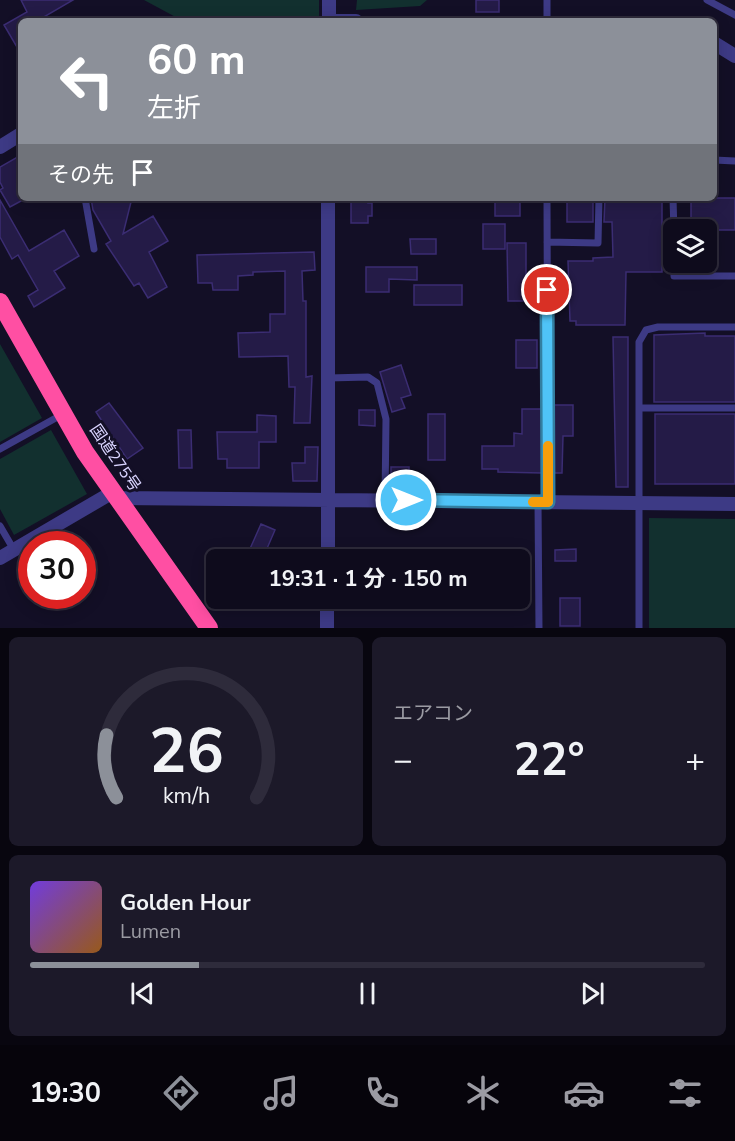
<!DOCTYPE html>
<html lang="ja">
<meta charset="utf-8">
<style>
body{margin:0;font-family:"Nunito Sans","Noto Sans JP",sans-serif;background:#1c1929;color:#f1f3f6;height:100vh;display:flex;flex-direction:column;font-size:22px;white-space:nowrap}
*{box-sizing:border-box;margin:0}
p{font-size:20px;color:#9b9ba3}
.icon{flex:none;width:33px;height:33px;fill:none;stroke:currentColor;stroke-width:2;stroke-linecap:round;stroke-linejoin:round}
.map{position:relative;height:628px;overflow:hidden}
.sheet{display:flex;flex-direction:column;gap:9px;padding:9px;background:#08060f;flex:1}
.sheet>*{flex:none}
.banner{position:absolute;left:18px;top:18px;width:699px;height:183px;border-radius:9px;box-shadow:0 3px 15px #0003,0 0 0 2px #2e2b3b;background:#8c9099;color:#fff;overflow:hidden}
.fabs{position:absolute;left:663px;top:219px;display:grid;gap:12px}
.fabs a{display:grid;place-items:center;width:54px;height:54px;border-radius:9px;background:#0e0b1c;box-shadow:0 3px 15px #0003,0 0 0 2px #2e2b3b;font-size:30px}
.speed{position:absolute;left:18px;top:531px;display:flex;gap:12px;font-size:30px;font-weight:700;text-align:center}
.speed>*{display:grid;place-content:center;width:78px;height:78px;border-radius:50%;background:#0e0b1c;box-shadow:0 3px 15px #0003,0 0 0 2px #2e2b3b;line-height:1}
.speed .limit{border:9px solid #d22;background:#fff;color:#111}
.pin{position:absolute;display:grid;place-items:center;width:51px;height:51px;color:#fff;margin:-26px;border:3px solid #fff;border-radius:50%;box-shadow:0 2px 6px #0007}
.me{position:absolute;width:66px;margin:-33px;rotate:90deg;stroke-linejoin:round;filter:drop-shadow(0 0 4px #0008)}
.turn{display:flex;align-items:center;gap:21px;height:126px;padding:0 30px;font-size:27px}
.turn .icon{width:78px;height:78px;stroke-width:2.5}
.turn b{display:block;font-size:42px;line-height:51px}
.then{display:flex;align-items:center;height:57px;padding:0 30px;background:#0003;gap:12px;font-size:22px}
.big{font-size:45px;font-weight:700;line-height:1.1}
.sheet .widget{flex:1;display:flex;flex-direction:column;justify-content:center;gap:9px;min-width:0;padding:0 21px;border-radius:9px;background:#1c1929}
.sheet .dial{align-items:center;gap:0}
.dial svg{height:156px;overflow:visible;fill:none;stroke:#2e2b3b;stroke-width:7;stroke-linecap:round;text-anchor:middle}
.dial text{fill:#f1f3f6;stroke:none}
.song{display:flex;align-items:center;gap:18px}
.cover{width:72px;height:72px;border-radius:9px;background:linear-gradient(135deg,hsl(260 70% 55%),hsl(30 70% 35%))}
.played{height:6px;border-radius:3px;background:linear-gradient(90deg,#8c9099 25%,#2e2b3b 25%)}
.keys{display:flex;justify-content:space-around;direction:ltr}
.heat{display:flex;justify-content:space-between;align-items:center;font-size:33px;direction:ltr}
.sheet .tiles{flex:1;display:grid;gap:9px;grid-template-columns:1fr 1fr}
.widget:last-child{grid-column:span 2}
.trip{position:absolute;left:206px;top:549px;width:324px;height:60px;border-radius:9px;background:#0e0b1c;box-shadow:0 3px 15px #0003,0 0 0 2px #2e2b3b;font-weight:700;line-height:60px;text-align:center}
.tabs{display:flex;height:96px;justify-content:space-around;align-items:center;background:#06040b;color:#9b9ba3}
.tabs .icon{width:42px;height:42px}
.tabs .current{color:#8c9099}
.tabs b{font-size:27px;color:#f1f3f6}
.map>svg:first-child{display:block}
.green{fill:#12302f}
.building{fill:#241b47;stroke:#3b2d73;stroke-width:1.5}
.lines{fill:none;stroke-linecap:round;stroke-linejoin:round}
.lane{stroke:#3d3a85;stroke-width:7}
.street{stroke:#3d3a85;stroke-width:14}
.highway{stroke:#ff4fa3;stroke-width:18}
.route-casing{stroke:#337fa1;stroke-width:15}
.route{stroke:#4fc3f7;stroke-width:10}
.slow{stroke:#f59e0b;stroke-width:10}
.labels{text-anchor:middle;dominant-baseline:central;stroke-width:6;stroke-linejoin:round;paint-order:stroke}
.street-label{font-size:16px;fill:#d9d4ff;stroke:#130f26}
</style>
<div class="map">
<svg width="735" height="628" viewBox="0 0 735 628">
<rect width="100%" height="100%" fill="#130f26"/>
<path class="green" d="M144,0H319V21H183Z
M357,0H427L420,6L356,10Z
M0,344L42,418L0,442Z
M51,430L87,494L14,535L0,509V459Z
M649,518L735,519V628H649Z"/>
<path class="building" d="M21,0H73L37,21H21V54L4,25L27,12Z
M476,0H499V12H476Z
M21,155V201L10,207L0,190L3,188L0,182V167Z
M91,198H132L123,234L153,216L168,241L149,252L167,287L148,298L139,283L134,286L106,244L111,241L93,210Z
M351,198H368V203H372V216H368V223H351Z
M495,198H520V216H495Z
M567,198H593V222H567Z
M605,198H662V272H626L625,325H576V321H570L568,261H593V258L613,257L612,222H604Z
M691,198H735V230H691Z
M0,200L29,251L64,230L79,256L54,271L65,288L34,307L28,296L38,290L18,255L12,259L0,237Z
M483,224H505V249H483Z
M410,239H436V254H411Z
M507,243H526V280L539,281V293L530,294V301H508Z
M314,252L315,270L302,271L303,301H306V377L312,376L310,423H294L295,387H289L288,356L239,357L238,333L270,332V314H285V271L253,272V275L238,276V290H213L212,283H198L197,255Z
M366,267H417V280L389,279V292H366Z
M414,285H462V305H414Z
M705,333V336H735V402H654V335Z
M613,337H628V487H616Z
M516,340H537V368H516Z
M401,365L411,395L401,398L405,408L392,412L380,372Z
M109,403L143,448L127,459L96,412Z
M554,405H573V436H563L562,473H554Z
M522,409H542V473L498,472V469H482V446H514V433L522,434Z
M359,410H375V426L359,425Z
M428,414H445V460H428Z
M655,414H735V484H655Z
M257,415L276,416V442H259V468H227V459H218L217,432H257Z
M178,430H191L192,468H179Z
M305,447H318L317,481H293L292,463H305Z
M391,467H409V482H391Z
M261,524L275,530L262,560H245Z
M576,549V561H555V550Z
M560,598H580V626H560Z"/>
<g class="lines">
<path class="lane" d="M547,0V21
M707,0L735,15
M714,160L735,161
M85,198L94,249
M547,198L548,502
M673,198L674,233
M547,242L598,243L599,198
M674,262V276H735
M328,378L368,377L377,383L386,419L385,500
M639,408H735
M0,449L63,414
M538,502L539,628
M0,526L14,550
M639,628V342L646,330L658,327H735"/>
<path class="street" d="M329,21H356
M329,21V0
M714,43L735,56
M0,147L21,134
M117,498L735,504
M0,558L113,492
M328,560V198
M327,628V598"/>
<path class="highway" d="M0,302L85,452L209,628"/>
</g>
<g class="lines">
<g class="route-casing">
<path id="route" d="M406,500L548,502L547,290"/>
</g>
<use href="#route" class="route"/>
<path class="slow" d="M533,502H548V446"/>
</g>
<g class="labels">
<g class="street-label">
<text transform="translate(115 458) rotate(56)">国道275号</text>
</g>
</g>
</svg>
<div class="fabs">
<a><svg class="icon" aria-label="layers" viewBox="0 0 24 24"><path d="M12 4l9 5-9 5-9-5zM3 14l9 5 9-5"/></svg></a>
</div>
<div class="speed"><div class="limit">30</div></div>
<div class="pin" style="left:547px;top:290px;background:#d93025"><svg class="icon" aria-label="arrive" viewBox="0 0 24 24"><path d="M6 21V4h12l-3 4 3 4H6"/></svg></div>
<svg class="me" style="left:406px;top:500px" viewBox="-20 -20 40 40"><circle r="17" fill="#4fc3f7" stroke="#fff" stroke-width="3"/><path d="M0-11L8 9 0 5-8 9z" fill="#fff"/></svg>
<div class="trip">19:31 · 1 分 · 150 m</div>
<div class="banner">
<div class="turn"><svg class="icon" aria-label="left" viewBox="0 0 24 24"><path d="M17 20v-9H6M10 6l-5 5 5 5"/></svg><div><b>60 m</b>左折</div></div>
<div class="then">その先<svg class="icon" aria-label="arrive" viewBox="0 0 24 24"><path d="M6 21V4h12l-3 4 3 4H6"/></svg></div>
</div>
</div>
<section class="sheet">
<div class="tiles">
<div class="widget dial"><svg viewBox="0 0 100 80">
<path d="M14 69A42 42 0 1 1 86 69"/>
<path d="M14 69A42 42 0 0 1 9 37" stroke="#8c9099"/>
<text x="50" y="56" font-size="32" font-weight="700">26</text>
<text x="50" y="72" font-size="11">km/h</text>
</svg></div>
<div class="widget"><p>エアコン</p>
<div class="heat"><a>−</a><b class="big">22°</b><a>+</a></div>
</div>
<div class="widget">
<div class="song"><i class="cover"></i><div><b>Golden Hour</b><p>Lumen</p></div></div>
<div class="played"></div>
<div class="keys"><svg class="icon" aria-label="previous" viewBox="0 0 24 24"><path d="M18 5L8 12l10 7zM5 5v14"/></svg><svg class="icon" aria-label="pause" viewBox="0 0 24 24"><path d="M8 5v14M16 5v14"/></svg><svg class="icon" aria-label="next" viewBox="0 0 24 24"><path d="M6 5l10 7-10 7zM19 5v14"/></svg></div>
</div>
</div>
</section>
<nav class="tabs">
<b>19:30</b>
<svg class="icon current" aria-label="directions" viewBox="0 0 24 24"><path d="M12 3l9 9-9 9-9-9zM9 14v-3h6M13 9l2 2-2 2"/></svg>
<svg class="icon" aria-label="music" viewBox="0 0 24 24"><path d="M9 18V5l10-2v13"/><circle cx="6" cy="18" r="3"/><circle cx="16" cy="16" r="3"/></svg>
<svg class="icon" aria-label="phone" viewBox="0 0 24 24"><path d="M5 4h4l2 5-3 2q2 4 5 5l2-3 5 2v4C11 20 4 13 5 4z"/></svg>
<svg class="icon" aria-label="climate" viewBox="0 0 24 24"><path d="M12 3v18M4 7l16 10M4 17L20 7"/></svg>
<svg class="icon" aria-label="car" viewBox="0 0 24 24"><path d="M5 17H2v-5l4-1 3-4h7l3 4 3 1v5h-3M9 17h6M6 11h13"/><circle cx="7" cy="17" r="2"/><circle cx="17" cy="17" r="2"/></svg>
<svg class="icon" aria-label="filters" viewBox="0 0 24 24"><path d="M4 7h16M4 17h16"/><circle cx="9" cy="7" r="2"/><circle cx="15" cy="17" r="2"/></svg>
</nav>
